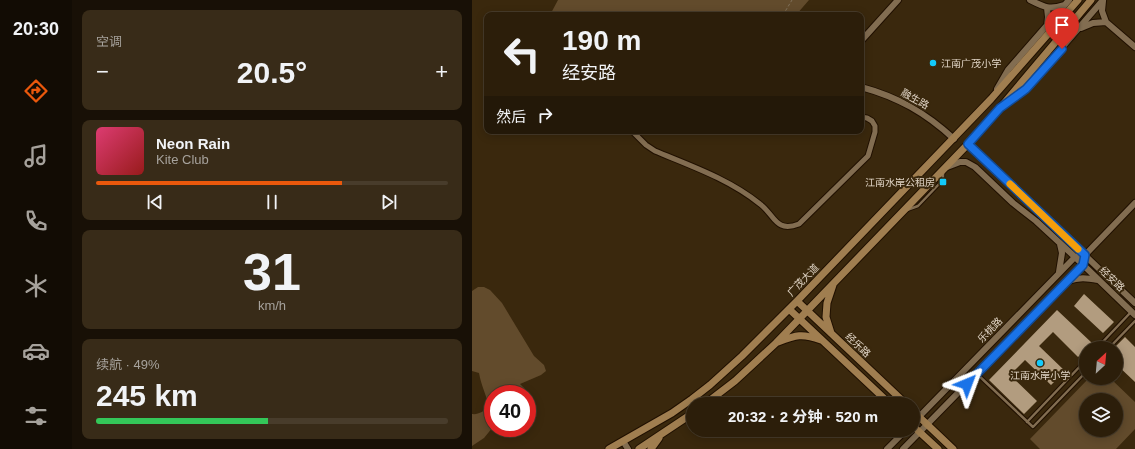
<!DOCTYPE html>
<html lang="zh">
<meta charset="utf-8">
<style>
body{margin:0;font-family:Arial,"Noto Sans SC",sans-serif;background:#382b18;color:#f1f3f6;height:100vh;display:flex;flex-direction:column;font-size:15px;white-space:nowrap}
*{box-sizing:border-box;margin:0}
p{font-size:13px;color:#a6a29c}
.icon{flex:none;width:22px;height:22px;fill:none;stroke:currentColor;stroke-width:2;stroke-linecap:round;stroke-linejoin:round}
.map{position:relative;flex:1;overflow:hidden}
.side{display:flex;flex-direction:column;gap:10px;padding:10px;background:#181006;width:400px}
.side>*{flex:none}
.top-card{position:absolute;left:12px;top:12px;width:380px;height:122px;border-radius:8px;box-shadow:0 2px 10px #0003,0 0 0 1px #483c2b;background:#2c1e0a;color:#f1f3f6;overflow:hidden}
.needle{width:26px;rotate:26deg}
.fabs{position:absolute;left:607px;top:341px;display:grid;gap:8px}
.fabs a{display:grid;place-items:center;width:44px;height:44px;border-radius:50%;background:#2c1e0a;box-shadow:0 2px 10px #0003,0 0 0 1px #483c2b;font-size:20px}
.speed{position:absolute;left:12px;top:385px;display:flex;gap:8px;font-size:20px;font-weight:700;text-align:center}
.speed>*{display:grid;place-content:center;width:52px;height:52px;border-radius:50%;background:#2c1e0a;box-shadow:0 2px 10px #0003,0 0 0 1px #483c2b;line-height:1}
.speed .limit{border:6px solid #d22;background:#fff;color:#111}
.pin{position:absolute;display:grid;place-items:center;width:34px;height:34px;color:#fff;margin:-41px -17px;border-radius:50% 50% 50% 0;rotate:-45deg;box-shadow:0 0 4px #0007}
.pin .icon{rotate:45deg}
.me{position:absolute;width:44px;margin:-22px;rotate:44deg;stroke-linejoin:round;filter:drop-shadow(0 0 3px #0008)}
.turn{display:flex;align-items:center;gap:14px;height:84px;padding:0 12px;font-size:18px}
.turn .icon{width:52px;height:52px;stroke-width:2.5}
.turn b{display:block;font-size:28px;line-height:34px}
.then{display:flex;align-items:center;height:38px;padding:0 12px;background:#0003;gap:8px;font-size:15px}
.big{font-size:30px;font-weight:700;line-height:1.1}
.side .widget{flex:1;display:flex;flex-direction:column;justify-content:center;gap:6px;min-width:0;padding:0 14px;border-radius:8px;background:#382b18}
.side .dial{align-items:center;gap:0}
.dial b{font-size:52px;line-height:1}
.song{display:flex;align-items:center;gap:12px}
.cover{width:48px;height:48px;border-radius:6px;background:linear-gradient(135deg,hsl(340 70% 55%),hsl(0 70% 35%))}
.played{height:4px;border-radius:2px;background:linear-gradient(90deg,#ea580c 70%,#483c2b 70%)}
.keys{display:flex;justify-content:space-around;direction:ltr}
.heat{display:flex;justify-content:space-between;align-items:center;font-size:22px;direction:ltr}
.charge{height:6px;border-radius:3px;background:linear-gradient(90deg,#34c759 49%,#483c2b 0)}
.trip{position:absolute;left:214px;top:397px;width:234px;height:40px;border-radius:20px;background:#2c1e0a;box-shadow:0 2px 10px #0003,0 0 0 1px #483c2b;font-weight:700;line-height:40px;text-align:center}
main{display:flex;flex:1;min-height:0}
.tab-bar{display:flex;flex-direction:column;width:72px;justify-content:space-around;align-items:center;background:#120c04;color:#a6a29c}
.tab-bar .icon{width:28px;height:28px}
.tab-bar .selected{color:#ea580c}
.tab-bar b{font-size:18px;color:#f1f3f6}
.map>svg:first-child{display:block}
.green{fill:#624b2c;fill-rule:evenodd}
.building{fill:#b29c7f}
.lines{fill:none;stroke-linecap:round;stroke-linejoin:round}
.service-casing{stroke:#201000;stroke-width:4.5}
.minor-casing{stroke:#201000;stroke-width:7}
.tertiary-casing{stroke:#201000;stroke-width:8}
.secondary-casing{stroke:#201000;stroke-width:9}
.path{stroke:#7f705a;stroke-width:1;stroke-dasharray:3 2;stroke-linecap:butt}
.service{stroke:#826d51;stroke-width:2.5}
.minor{stroke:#826d51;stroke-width:5}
.tertiary{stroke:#826d51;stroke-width:6}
.secondary{stroke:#a07e50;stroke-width:7}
.route-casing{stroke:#114b97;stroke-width:10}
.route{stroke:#1a73e8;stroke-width:7}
.slow{stroke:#f59e0b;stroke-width:7}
.poi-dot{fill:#13cafb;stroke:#3a280d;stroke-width:1.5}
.labels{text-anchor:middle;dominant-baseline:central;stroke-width:4;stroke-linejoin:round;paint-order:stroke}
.poi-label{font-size:10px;fill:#e0d4c5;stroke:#3a280d;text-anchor:start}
.street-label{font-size:10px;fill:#e0d4c5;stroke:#3a280d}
</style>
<main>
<nav class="tab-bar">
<b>20:30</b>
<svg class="icon selected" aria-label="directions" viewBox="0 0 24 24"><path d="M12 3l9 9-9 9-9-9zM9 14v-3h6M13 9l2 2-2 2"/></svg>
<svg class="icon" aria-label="music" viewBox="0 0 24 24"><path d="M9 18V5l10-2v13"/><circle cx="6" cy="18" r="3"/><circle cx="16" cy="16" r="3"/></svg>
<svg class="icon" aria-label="phone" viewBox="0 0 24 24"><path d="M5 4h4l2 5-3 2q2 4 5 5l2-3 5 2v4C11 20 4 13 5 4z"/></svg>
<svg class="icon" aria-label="climate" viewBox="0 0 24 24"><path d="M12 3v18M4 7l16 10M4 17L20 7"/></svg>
<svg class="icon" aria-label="car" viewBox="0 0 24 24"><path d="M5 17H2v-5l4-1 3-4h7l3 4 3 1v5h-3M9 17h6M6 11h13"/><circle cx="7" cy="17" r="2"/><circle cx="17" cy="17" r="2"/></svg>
<svg class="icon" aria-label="filters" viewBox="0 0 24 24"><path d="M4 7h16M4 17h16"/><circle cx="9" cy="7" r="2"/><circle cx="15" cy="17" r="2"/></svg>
</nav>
<section class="side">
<div class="widget"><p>空调</p>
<div class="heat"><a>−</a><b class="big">20.5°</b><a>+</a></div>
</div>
<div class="widget">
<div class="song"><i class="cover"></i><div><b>Neon Rain</b><p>Kite Club</p></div></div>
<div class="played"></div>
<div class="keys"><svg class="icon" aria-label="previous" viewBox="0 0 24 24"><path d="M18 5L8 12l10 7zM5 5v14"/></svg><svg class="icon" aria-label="pause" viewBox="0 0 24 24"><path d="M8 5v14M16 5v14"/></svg><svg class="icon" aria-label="next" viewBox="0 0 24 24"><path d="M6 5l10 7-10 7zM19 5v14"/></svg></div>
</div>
<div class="widget dial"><b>31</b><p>km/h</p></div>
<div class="widget"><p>续航 · 49%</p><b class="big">245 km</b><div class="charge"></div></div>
</section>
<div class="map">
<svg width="663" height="449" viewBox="0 0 663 449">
<rect width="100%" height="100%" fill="#3a280d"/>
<path class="green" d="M86,0H337L324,15H78Z
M6,287H12L18,290L30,303L62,356L72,365L74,371L69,375L48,384L52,388L54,394H21V427L12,438L0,446V414C6,415 12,411 17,407C15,397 9,385 7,373L0,371V291Z
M617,378H638L663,402V429L644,449H568L558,439ZM614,400H644V430H614Z"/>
<path class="building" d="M612,294L642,322L631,333L602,306Z
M585,310L620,343L606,357L581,332L567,346L593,371L579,385L553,360L538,375L565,401L552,414L517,380Z
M653,337L663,347V382L644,364V346Z"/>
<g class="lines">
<g class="service-casing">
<path id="service" d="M435,210L446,206L469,182L471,178V172
M625,348L659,312
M637,348L663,321
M505,374L561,427L614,372
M555,422L614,360"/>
</g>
<g class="minor-casing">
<path id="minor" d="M160,131L174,145L183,151C219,166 257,179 288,204C303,215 303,233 327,224L396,156L403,132V126L400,121L395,118L389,117"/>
</g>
<g class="tertiary-casing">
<path id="tertiary" d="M558,0C572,7 577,10 592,5
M631,1L630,11L634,22
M575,8L576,17L575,26
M634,22L663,47
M609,28L621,23L634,22
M389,41L426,0
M389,87C426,97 454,113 482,139
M525,89L536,70L597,0
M534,104L554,89L631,0
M496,144L663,303
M475,167L488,162H494L503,167L541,203L564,221L603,257L663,315
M587,272L590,253L588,244
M596,281C607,277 615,278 626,280
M441,423L603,257L613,255L663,203
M151,441L156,449
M415,449L434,430
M431,449L611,265L613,255"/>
</g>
<g class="secondary-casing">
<path id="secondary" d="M325,301L434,404
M317,309L418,404
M359,333L354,317L355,303L361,285
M306,342C324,335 330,333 349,340
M233,404L263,381L304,343L496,144L528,108L619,0
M441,411L481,449
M441,426L466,449
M137,449L200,413L220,399L238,385L270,356L325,301L519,99L606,0
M167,449L221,413
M179,449L187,438"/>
</g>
<path class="path" d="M311,15L320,0"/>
<use href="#service" class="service"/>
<use href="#minor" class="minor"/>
<use href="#tertiary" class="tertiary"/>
<use href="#secondary" class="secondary"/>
</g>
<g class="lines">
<g class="route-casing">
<path id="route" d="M495,384L611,265L613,255L496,144L528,108L554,89L590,49"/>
</g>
<use href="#route" class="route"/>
<path class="slow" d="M538,184L606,249"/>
</g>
<g class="poi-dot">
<circle cx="461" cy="63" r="4"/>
<rect x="467" y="178" width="8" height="8" rx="2"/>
<circle cx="568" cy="363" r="4"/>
</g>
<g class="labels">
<g class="poi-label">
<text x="469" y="63">江南广茂小学</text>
<text x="463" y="182" text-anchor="end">江南水岸公租房</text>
<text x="568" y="375" text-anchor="middle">江南水岸小学</text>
</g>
<g class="street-label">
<text transform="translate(443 99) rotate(29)">融生路</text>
<text transform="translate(640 279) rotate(44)">经安路</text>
<text transform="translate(331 280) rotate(-46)">广茂大道</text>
<text transform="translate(518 330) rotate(-46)">乐桃路</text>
<text transform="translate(386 345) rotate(43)">经乐路</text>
</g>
</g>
</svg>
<div class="fabs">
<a><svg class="needle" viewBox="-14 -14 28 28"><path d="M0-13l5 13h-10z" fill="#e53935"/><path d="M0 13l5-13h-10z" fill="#a6a29c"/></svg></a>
<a><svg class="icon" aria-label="layers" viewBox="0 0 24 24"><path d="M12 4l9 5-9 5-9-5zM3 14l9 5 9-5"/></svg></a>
</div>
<div class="speed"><div class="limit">40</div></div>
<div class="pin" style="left:590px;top:49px;background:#d93025"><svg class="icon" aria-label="arrive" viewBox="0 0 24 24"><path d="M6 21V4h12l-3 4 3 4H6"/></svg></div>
<svg class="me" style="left:495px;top:384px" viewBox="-20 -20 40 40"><path d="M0-17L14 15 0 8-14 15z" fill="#1a73e8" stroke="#fff" stroke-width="4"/></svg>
<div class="trip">20:32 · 2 分钟 · 520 m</div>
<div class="top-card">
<div class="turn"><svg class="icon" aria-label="left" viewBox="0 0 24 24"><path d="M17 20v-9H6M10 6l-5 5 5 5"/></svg><div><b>190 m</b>经安路</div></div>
<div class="then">然后<svg class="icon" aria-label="right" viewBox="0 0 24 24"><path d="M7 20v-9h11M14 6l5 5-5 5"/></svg></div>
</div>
</div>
</main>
